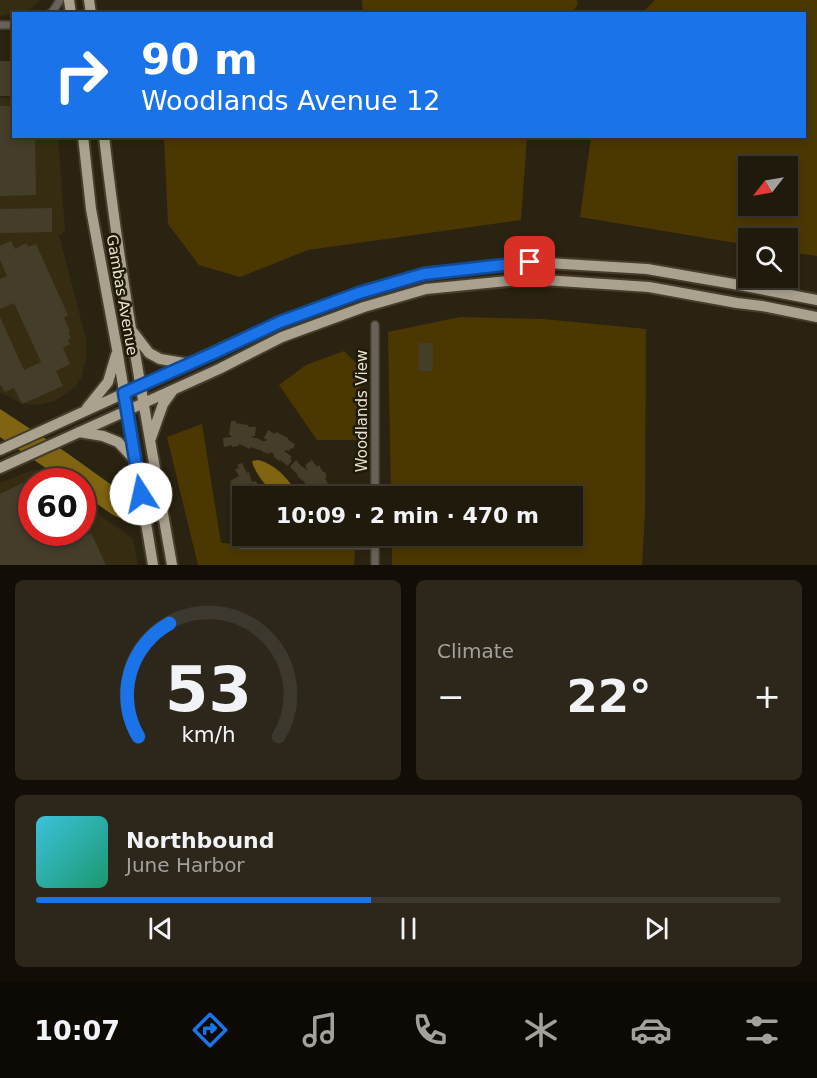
<!DOCTYPE html>
<meta charset="utf-8">
<style>
body{margin:0;font-family:"DejaVu Sans",sans-serif;background:#2d271b;color:#f1f3f6;height:100vh;display:flex;flex-direction:column;font-size:22px;white-space:nowrap}
*{box-sizing:border-box;margin:0}
p{font-size:20px;color:#a2a19d}
.icon{flex:none;width:33px;height:33px;fill:none;stroke:currentColor;stroke-width:2;stroke-linecap:round;stroke-linejoin:round}
.map{position:relative;height:565px;overflow:hidden}
.side{display:flex;flex-direction:column;gap:15px;padding:15px;background:#120e07;flex:1}
.side>*{flex:none}
.guide{position:absolute;left:12px;top:12px;width:794px;height:126px;border-radius:0px;box-shadow:0 3px 9px #0003,0 0 0 2px #3d382e;background:#1a73e8;color:#fff;overflow:hidden}
.needle{width:39px;rotate:239deg}
.controls{position:absolute;left:738px;top:156px;display:grid;gap:12px}
.controls a{display:grid;place-items:center;width:60px;height:60px;border-radius:0px;background:#201a0d;box-shadow:0 3px 9px #0003,0 0 0 2px #3d382e;font-size:30px}
.speed{position:absolute;left:18px;top:468px;display:flex;gap:12px;font-size:30px;font-weight:700;text-align:center}
.speed>*{display:grid;place-content:center;width:78px;height:78px;border-radius:50%;background:#201a0d;box-shadow:0 3px 9px #0003,0 0 0 2px #3d382e;line-height:1}
.speed .limit{border:9px solid #d22;background:#fff;color:#111}
.pin{position:absolute;display:grid;place-items:center;width:51px;height:51px;color:#fff;margin:-26px;border-radius:12px;box-shadow:0 3px 9px #0006}
.me{position:absolute;width:66px;margin:-33px;rotate:350deg;stroke-linejoin:round;filter:drop-shadow(0 0 4px #0008)}
.turn{display:flex;align-items:center;gap:21px;height:126px;padding:0 30px;font-size:27px}
.turn .icon{width:78px;height:78px;stroke-width:2.5}
.turn b{display:block;font-size:42px;line-height:51px}
.big{font-size:45px;font-weight:700;line-height:1.1}
.side .widget{flex:1;display:flex;flex-direction:column;justify-content:center;gap:9px;min-width:0;padding:0 21px;border-radius:9px;background:#2d271b}
.side .dial{align-items:center;gap:0}
.dial svg{height:156px;overflow:visible;fill:none;stroke:#3d382e;stroke-width:7;stroke-linecap:round;text-anchor:middle}
.dial text{fill:#f1f3f6;stroke:none}
.song{display:flex;align-items:center;gap:18px}
.cover{width:72px;height:72px;border-radius:9px;background:linear-gradient(135deg,hsl(190 70% 55%),hsl(160 70% 35%))}
.played{height:6px;border-radius:3px;background:linear-gradient(90deg,#1a73e8 45%,#3d382e 45%)}
.keys{display:flex;justify-content:space-around;direction:ltr}
.heat{display:flex;justify-content:space-between;align-items:center;font-size:33px;direction:ltr}
.side .tiles{flex:1;display:grid;gap:15px;grid-template-columns:1fr 1fr}
.widget:last-child{grid-column:span 2}
.trip{position:absolute;left:232px;top:486px;width:351px;height:60px;border-radius:0px;background:#201a0d;box-shadow:0 3px 9px #0003,0 0 0 2px #3d382e;font-weight:700;line-height:60px;text-align:center}
.menu{display:flex;height:96px;justify-content:space-around;align-items:center;background:#0d0a05;color:#a2a19d}
.menu .icon{width:42px;height:42px}
.menu .selected{color:#1a73e8}
.menu b{font-size:27px;color:#f1f3f6}
.map>svg:first-child{display:block}
.built{fill:#362c12}
.green{fill:#4b3800;fill-rule:evenodd}
.water{fill:#806411}
.building{fill:#443d2a}
.lines{fill:none;stroke-linecap:round;stroke-linejoin:round}
.street-casing{stroke:#453e2d;stroke-width:10}
.primary-casing{stroke:#453e2d;stroke-width:14}
.street{stroke:#67635a;stroke-width:7}
.primary{stroke:#aaa28f;stroke-width:10}
.route-casing{stroke:#114b97;stroke-width:15}
.route{stroke:#1a73e8;stroke-width:10}
.labels{text-anchor:middle;dominant-baseline:central;stroke-width:5;stroke-linejoin:round;paint-order:stroke}
.street-label{font-size:15px;fill:#e7e2d6;stroke:#211a08}
</style>
<div class="map">
<svg width="817" height="565" viewBox="0 0 817 565">
<rect width="100%" height="100%" fill="#2b2311"/>
<path class="built" d="M0,0H40L26,13L0,16Z
M13,97L14,136L58,137L65,229L62,234L59,235L86,339V359L82,376L75,387L55,401L43,404L32,405L21,403L0,392V98Z
M35,469L53,481L32,482V532H82L83,503L133,539L138,565H0V483Z"/>
<path class="green" d="M362,0H577L578,4L571,14H363Z
M655,0H817V256L788,252V238H748V245L580,217L591,137L804,136V14L642,13ZM788,166V206H748V166Z
M164,137H527L521,220L308,250L240,277L199,265L168,224Z
M460,317L543,319L646,329L645,513L642,565H392V536H573V496H391L388,332Z
M344,351L361,368L358,440H317L279,385L306,365Z
M202,424L221,543L355,550L354,565H198L167,437Z"/>
<path class="water" d="M0,409L67,453L127,496L131,523L113,515L83,494L82,482L65,481L0,437Z
M258,460C278,465 289,481 300,496C294,497 285,498 280,496C269,492 254,472 252,461Z"/>
<path class="building" d="M0,61H14V96H0Z
M0,106H14V136H35L36,195L0,196Z
M52,208V232L0,233V209Z
M11,241L15,249L26,243L28,247L36,244L68,315L64,318L70,331L68,332L71,338L68,340L70,344L63,348L70,364L56,371L63,386L22,404L14,388L5,392L1,385L0,386V317L24,370L41,362L14,303L0,309V279L7,276L0,260V246Z
M419,343H433V371H419Z
M231,421H236V423L248,425V427H256L255,436H252V437L259,439L262,441H266L267,440L264,438L268,430L275,434L276,432L288,438V440L295,444L293,449L291,448L289,451L286,450L284,451L292,457L290,459L292,460L288,466L280,460L279,461L273,456L274,454L270,452V454L262,452L263,451L250,447V449L239,444L238,446L232,447V445L224,447L223,438L231,437V435H232H229Z
M296,460L302,467H303L308,471L305,465L312,460L317,467L319,465L323,472H325L327,477L325,478L329,485L326,488L325,486L321,489L319,488L323,496H311L309,492H308L304,481H303L297,476L298,475L290,467Z
M242,463L247,473L249,472L252,482L255,481L258,484L257,486L263,492L259,496H256L250,493L252,496H243V500L240,497L239,498L231,487H233L230,481L239,476L235,469L239,468L237,465Z
M23,483L32,501V532H75L76,534L85,530L87,535L91,533L106,565H0V494Z"/>
<g class="lines">
<g class="street-casing">
<path id="street" d="M49,14L53,11L60,0
M0,25H14
M375,325V496
M241,545H375
M375,565V536"/>
</g>
<g class="primary-casing">
<path id="primary" d="M69,0L71,14
M89,0L91,14
M83,136L91,209L117,349L153,565
M104,136C120,280 147,422 172,565
M133,332L149,353L160,359L190,364
M87,408L108,382L116,355
M79,432L103,436L118,442L135,460
M151,438L163,404L173,390
M0,450L280,322L359,293L424,274L530,262L647,269L745,286L817,300
M0,468L219,369L282,337L364,307L426,289L529,279L649,287L737,303L762,306L817,317"/>
</g>
<use href="#street" class="street"/>
<use href="#primary" class="primary"/>
</g>
<g class="lines">
<g class="route-casing">
<path id="route" d="M141,494L124,393L216,352L280,322L359,293L424,274L530,262"/>
</g>
<use href="#route" class="route"/>
</g>
<g class="labels">
<g class="street-label">
<text transform="translate(122 295) rotate(80)">Gambas Avenue</text>
<text transform="translate(362 411) rotate(-90)">Woodlands View</text>
</g>
</g>
</svg>
<div class="controls">
<a><svg class="needle" viewBox="-14 -14 28 28"><path d="M0-13l5 13h-10z" fill="#e53935"/><path d="M0 13l5-13h-10z" fill="#a2a19d"/></svg></a>
<a><svg class="icon" aria-label="search" viewBox="0 0 24 24"><circle cx="10" cy="10" r="6"/><path d="M15 15l6 6"/></svg></a>
</div>
<div class="speed"><div class="limit">60</div></div>
<div class="pin" style="left:530px;top:262px;background:#d93025"><svg class="icon" aria-label="arrive" viewBox="0 0 24 24"><path d="M6 21V4h12l-3 4 3 4H6"/></svg></div>
<svg class="me" style="left:141px;top:494px" viewBox="-20 -20 40 40"><circle r="19" fill="#fff"/><path d="M0-13L10 11 0 6-10 11z" fill="#1a73e8"/></svg>
<div class="trip">10:09 · 2 min · 470 m</div>
<div class="guide">
<div class="turn"><svg class="icon" aria-label="right" viewBox="0 0 24 24"><path d="M7 20v-9h11M14 6l5 5-5 5"/></svg><div><b>90 m</b>Woodlands Avenue 12</div></div>
</div>
</div>
<section class="side">
<div class="tiles">
<div class="widget dial"><svg viewBox="0 0 100 80">
<path d="M14 69A42 42 0 1 1 86 69"/>
<path d="M14 69A42 42 0 0 1 30 11" stroke="#1a73e8"/>
<text x="50" y="56" font-size="32" font-weight="700">53</text>
<text x="50" y="72" font-size="11">km/h</text>
</svg></div>
<div class="widget"><p>Climate</p>
<div class="heat"><a>−</a><b class="big">22°</b><a>+</a></div>
</div>
<div class="widget">
<div class="song"><i class="cover"></i><div><b>Northbound</b><p>June Harbor</p></div></div>
<div class="played"></div>
<div class="keys"><svg class="icon" aria-label="previous" viewBox="0 0 24 24"><path d="M18 5L8 12l10 7zM5 5v14"/></svg><svg class="icon" aria-label="pause" viewBox="0 0 24 24"><path d="M8 5v14M16 5v14"/></svg><svg class="icon" aria-label="next" viewBox="0 0 24 24"><path d="M6 5l10 7-10 7zM19 5v14"/></svg></div>
</div>
</div>
</section>
<nav class="menu">
<b>10:07</b>
<svg class="icon selected" aria-label="directions" viewBox="0 0 24 24"><path d="M12 3l9 9-9 9-9-9zM9 14v-3h6M13 9l2 2-2 2"/></svg>
<svg class="icon" aria-label="music" viewBox="0 0 24 24"><path d="M9 18V5l10-2v13"/><circle cx="6" cy="18" r="3"/><circle cx="16" cy="16" r="3"/></svg>
<svg class="icon" aria-label="phone" viewBox="0 0 24 24"><path d="M5 4h4l2 5-3 2q2 4 5 5l2-3 5 2v4C11 20 4 13 5 4z"/></svg>
<svg class="icon" aria-label="climate" viewBox="0 0 24 24"><path d="M12 3v18M4 7l16 10M4 17L20 7"/></svg>
<svg class="icon" aria-label="car" viewBox="0 0 24 24"><path d="M5 17H2v-5l4-1 3-4h7l3 4 3 1v5h-3M9 17h6M6 11h13"/><circle cx="7" cy="17" r="2"/><circle cx="17" cy="17" r="2"/></svg>
<svg class="icon" aria-label="filters" viewBox="0 0 24 24"><path d="M4 7h16M4 17h16"/><circle cx="9" cy="7" r="2"/><circle cx="15" cy="17" r="2"/></svg>
</nav>
